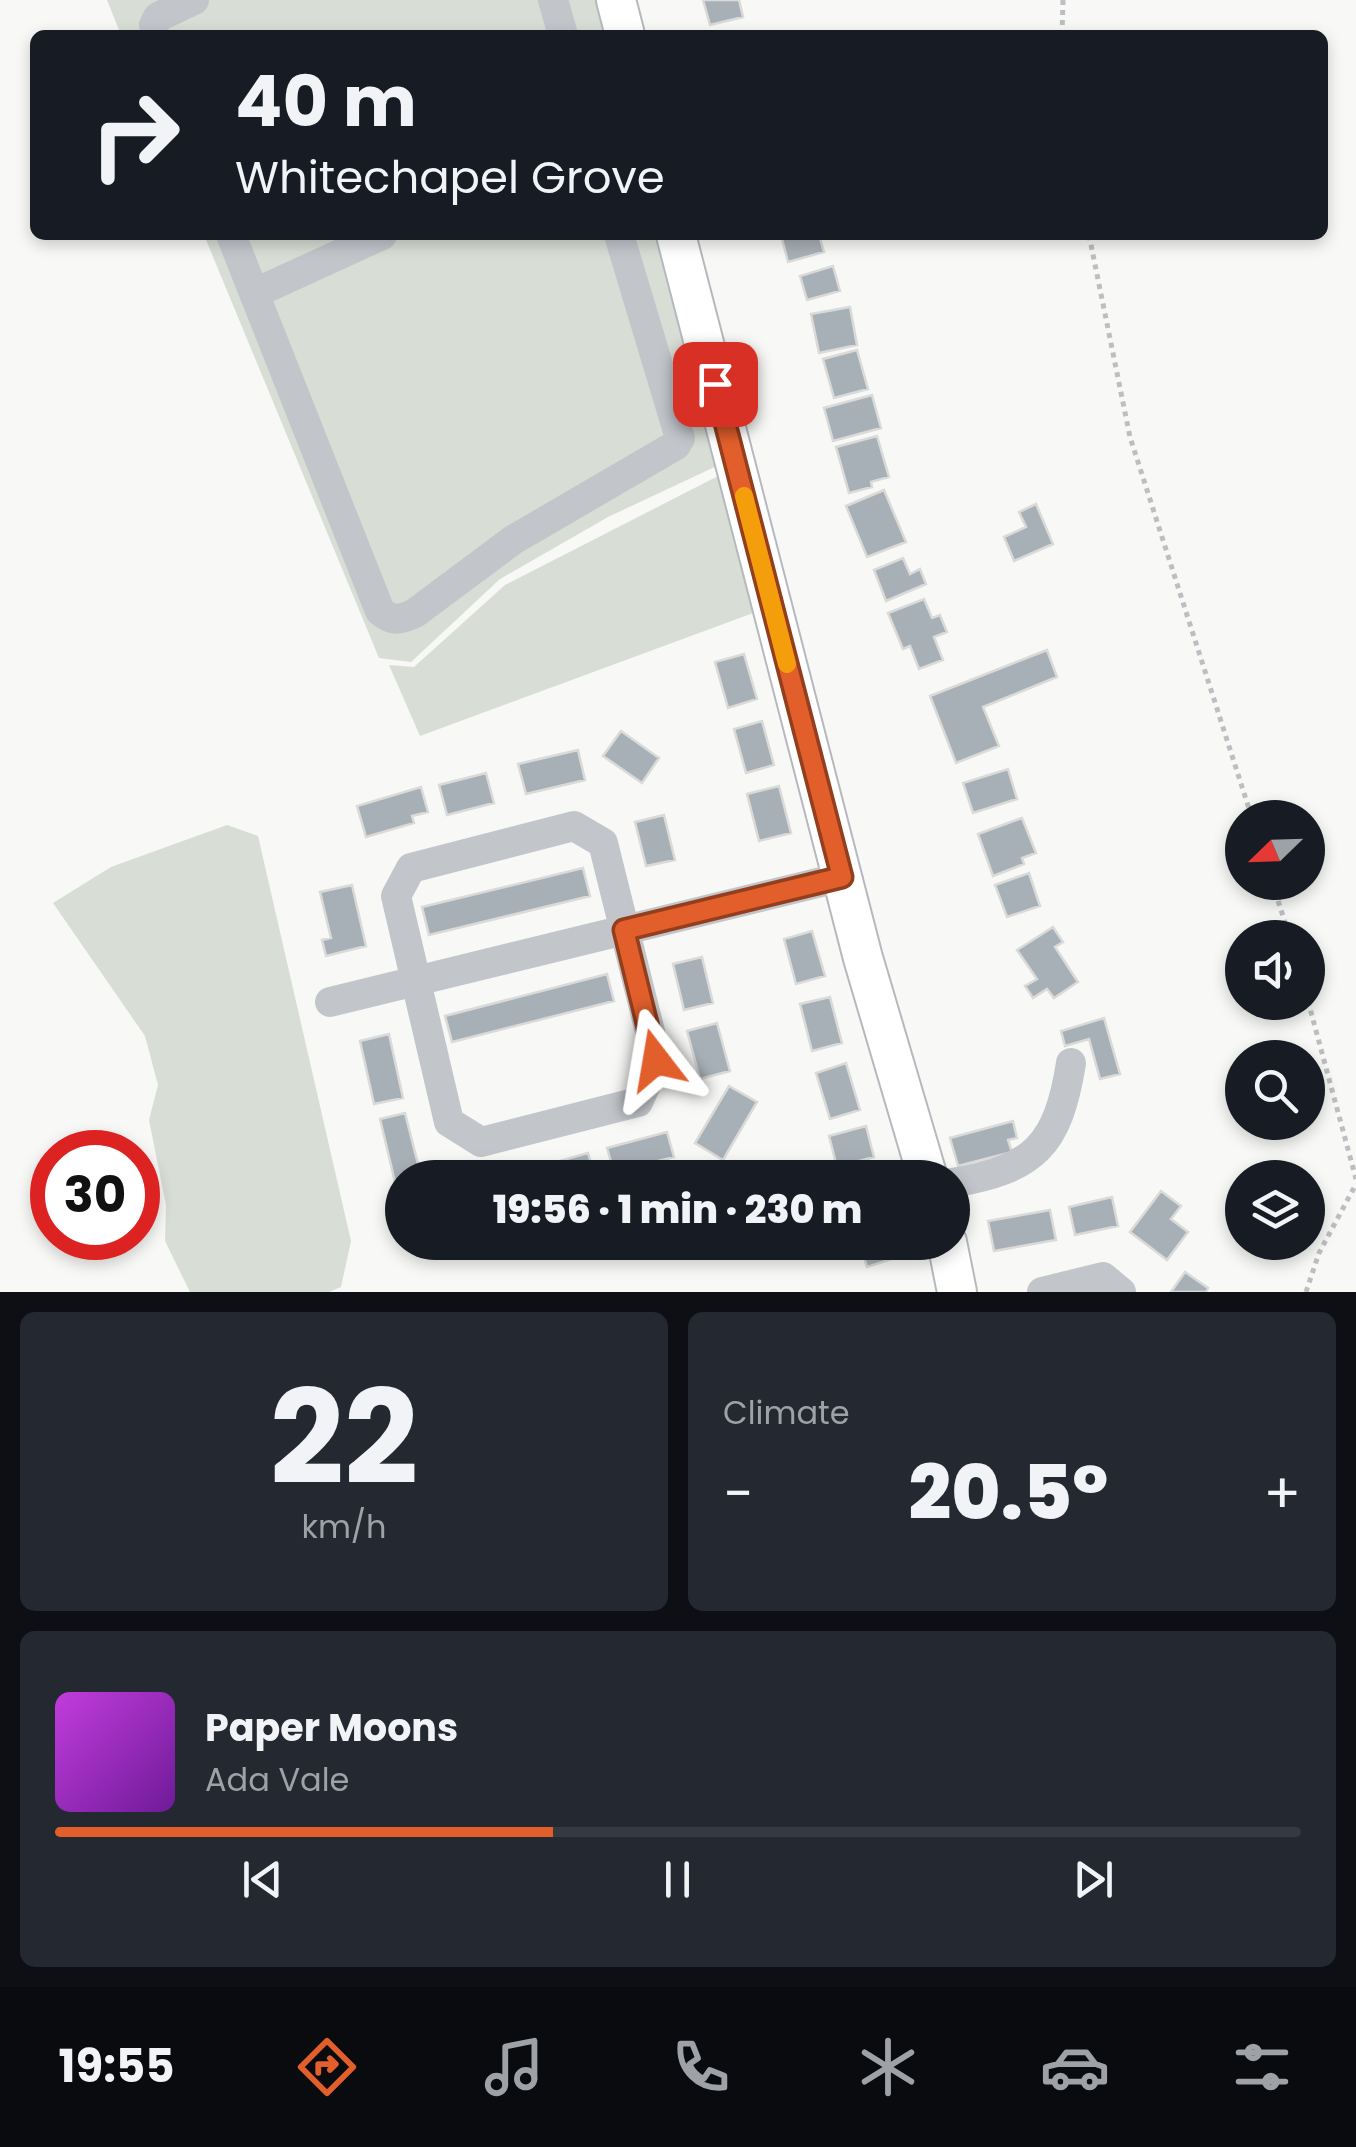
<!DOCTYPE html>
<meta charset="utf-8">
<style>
body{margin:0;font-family:Poppins,sans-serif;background:#242831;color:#f1f3f6;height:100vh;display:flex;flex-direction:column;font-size:38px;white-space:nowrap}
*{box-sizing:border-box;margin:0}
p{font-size:32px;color:#9ea1a6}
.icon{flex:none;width:55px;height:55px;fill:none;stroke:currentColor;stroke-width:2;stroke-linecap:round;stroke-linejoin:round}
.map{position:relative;height:1292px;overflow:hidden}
.details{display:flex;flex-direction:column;gap:20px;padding:20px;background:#0d0f14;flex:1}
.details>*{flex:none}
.top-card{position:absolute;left:30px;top:30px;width:1298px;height:210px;border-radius:15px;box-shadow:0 5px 15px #0003;background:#171b24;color:#f1f3f6;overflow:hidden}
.needle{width:65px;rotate:247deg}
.tools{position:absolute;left:1225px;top:800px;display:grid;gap:20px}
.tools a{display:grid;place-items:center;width:100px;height:100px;border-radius:50%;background:#171b24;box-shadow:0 5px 15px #0003;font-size:50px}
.speed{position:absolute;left:30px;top:1130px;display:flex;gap:20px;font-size:50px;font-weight:700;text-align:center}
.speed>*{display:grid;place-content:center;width:130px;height:130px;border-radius:50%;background:#171b24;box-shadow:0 5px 15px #0003;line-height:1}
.speed .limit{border:15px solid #d22;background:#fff;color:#111}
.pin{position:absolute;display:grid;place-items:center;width:85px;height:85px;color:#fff;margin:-42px;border-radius:20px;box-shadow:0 5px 15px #0006}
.me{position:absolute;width:110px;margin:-55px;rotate:346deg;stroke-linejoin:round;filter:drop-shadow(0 0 8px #0008)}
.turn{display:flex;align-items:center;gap:35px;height:210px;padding:0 40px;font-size:45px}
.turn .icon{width:130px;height:130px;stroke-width:2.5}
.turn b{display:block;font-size:70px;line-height:85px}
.big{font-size:75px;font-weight:800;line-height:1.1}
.details .card{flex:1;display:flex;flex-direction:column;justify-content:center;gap:15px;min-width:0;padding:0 35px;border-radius:15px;background:#242831}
.details .dial{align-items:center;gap:0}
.dial b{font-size:130px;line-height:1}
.song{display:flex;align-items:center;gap:30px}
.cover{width:120px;height:120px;border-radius:15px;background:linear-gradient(135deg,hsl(290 70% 55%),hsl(280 70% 35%))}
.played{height:10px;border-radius:5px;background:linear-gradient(90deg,#e25f2c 40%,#363941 40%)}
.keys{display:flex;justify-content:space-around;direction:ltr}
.heat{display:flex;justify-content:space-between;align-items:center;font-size:55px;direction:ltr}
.details .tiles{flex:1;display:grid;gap:20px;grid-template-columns:1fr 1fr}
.card:last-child{grid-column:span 2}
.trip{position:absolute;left:385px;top:1160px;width:585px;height:100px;border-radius:50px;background:#171b24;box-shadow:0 5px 15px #0003;font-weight:800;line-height:100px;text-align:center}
.menu{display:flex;height:160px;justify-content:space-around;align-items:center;background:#090b0e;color:#9ea1a6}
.menu .icon{width:70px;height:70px}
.menu .on{color:#e25f2c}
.menu b{font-size:45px;color:#f1f3f6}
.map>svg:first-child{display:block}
.green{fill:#d8ddd5}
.building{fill:#a8b0b7;stroke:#dadad8;stroke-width:2.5}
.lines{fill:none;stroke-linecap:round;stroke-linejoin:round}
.major-casing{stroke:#b5b9be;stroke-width:42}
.path{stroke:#bcbec1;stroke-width:5;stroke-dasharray:5 5;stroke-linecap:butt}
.minor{stroke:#c2c5ca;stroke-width:30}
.major{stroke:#fff;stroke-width:38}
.route-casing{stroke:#933e1d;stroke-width:25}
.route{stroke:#e25f2c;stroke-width:18}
.slow{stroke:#f59e0b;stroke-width:18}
</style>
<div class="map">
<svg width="1356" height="1292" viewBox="0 0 1356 1292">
<rect width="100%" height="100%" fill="#f8f8f6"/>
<path class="green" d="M107,0H597L607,35H121Z
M204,235H660L721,464L608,517L500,579L411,662L379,658Z
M722,474L764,609L420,736L389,665L414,667L505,585Z
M227,825L258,836L351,1241L341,1287L329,1292H190L165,1241L166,1205L149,1120L158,1085L145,1036L53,903L111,867Z"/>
<path class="building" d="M703,0H739L743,17L710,25Z
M781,235H819L824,252L788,262Z
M833,266L840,291L807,300L800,276Z
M850,307L857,345L819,353L811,314Z
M857,350L868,389L834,398L823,359Z
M872,395L881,428L833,441L824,408Z
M877,436L889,477L871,482L872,487L849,493L836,447Z
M884,490L906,542L867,557L846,506Z
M1036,504L1053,544L1014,561L1004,537L1026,527L1019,512Z
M903,558L910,574L920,569L926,584L886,601L874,570Z
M924,599L932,618L940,615L947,632L934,637L943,660L919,669L910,646L903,649L888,613Z
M1047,650L1057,677L983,707L999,746L956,763L930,696Z
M744,654L757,699L728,708L715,662Z
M762,721L774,765L746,773L734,729Z
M621,731L659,758L642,783L603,756Z
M578,750L585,780L526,794L518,764Z
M1008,769L1017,799L973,813L963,783Z
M486,773L494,803L447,815L439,785Z
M779,786L791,833L759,841L747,794Z
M421,787L428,812L412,816L414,823L366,837L357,806Z
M664,815L675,860L646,866L635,822Z
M1022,818L1036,853L1022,858L1024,864L993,876L978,834Z
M583,868L590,896L429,935L422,907Z
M1029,873L1040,906L1007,917L995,885Z
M352,885L366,946L326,956L322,940L331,938L320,892Z
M1053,927L1063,942L1055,947L1078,982L1054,998L1047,989L1033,998L1025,986L1037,979L1017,950Z
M812,931L825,976L796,984L784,939Z
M702,957L713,1003L684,1010L673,964Z
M607,974L614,1001L452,1042L445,1016Z
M830,997L842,1043L812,1051L800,1004Z
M1104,1018L1120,1074L1100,1079L1089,1039L1065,1046L1061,1031Z
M717,1023L730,1071L700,1079L687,1031Z
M389,1034L403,1098L374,1104L360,1041Z
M846,1063L860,1110L830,1119L816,1073Z
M729,1086L757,1102L723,1160L695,1143Z
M405,1113L421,1176L402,1178L395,1182L380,1119Z
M1013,1121L1017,1138L1008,1140L1012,1152L958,1166L950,1138Z
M866,1126L874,1157L837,1167L829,1136Z
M667,1132L674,1157L614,1172L607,1148Z
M588,1153L595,1177L526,1178L524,1171Z
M875,1165L878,1178H840V1173Z
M1161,1191L1181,1206L1171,1219L1188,1232L1167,1260L1130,1232Z
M1112,1197L1118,1226L1075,1235L1069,1207Z
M1050,1210L1056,1240L994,1251L988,1221Z
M859,1242H894L898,1257L867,1267Z
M1185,1272L1208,1288L1206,1292H1171Z"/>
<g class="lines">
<g class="major-casing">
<path id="major" d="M616,0L625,35
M676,235L863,958L928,1178
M947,1242L957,1292"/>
</g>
<path class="path" d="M1062,35L1063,0
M1089,235L1130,437L1252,818
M1272,882L1290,938
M1308,1001L1356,1179
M1306,1292L1319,1253L1356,1184"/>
<path class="minor" d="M553,0L563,35
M154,25L158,17L194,0
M231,235L380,611C393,622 400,620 415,613L513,540L676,445L680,438L619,235
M255,293L382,235
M574,826L603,843L657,1060L638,1102L481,1142L449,1122L396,896L411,868Z
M330,1002L842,877
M952,1183C1035,1169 1058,1145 1071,1063
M1042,1292L1103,1277L1121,1292"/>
<use href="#major" class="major"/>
</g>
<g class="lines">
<g class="route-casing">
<path id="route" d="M656,1060L624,930L842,877L715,384"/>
</g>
<use href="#route" class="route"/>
<path class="slow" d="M744,496L787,664"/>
</g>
</svg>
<div class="tools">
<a><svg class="needle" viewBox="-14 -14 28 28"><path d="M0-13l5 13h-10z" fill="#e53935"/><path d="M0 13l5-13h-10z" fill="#9ea1a6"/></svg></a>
<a><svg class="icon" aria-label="sound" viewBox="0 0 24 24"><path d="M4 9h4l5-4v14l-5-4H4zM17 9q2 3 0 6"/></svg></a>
<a><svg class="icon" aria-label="search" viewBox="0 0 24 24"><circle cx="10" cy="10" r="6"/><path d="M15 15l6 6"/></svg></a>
<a><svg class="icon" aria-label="layers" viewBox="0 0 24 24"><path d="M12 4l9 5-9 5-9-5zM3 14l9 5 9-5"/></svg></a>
</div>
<div class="speed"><div class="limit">30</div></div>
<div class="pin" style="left:715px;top:384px;background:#d93025"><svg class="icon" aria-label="arrive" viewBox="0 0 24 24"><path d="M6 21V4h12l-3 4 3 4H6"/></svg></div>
<svg class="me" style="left:656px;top:1060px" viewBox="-20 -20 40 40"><path d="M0-17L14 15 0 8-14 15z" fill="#e25f2c" stroke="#fff" stroke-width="4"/></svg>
<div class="trip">19:56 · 1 min · 230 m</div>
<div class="top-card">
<div class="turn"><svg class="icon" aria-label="right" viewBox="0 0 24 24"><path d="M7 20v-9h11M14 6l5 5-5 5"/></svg><div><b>40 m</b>Whitechapel Grove</div></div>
</div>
</div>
<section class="details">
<div class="tiles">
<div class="card dial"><b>22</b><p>km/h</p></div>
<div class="card"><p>Climate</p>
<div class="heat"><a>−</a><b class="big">20.5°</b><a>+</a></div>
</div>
<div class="card">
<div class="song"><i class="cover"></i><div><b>Paper Moons</b><p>Ada Vale</p></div></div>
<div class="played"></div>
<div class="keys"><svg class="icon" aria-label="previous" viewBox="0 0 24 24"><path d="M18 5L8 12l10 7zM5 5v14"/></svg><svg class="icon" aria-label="pause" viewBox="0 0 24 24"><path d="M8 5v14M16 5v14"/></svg><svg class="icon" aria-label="next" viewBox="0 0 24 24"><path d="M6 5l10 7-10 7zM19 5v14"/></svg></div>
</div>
</div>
</section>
<nav class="menu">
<b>19:55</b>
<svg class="icon on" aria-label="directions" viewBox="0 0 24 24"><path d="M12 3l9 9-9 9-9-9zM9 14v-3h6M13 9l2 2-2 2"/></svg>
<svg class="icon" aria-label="music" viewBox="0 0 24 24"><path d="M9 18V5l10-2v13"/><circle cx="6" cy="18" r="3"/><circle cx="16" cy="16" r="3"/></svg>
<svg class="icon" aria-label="phone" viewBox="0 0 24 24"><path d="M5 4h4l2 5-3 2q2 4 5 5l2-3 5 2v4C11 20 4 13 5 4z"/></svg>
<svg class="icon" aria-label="climate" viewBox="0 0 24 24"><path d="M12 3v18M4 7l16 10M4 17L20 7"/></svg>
<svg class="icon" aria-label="car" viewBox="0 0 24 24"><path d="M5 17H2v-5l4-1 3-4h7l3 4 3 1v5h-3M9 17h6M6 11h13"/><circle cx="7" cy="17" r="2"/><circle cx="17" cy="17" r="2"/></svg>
<svg class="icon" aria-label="filters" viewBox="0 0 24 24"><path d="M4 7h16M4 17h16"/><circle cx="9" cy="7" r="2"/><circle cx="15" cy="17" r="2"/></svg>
</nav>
